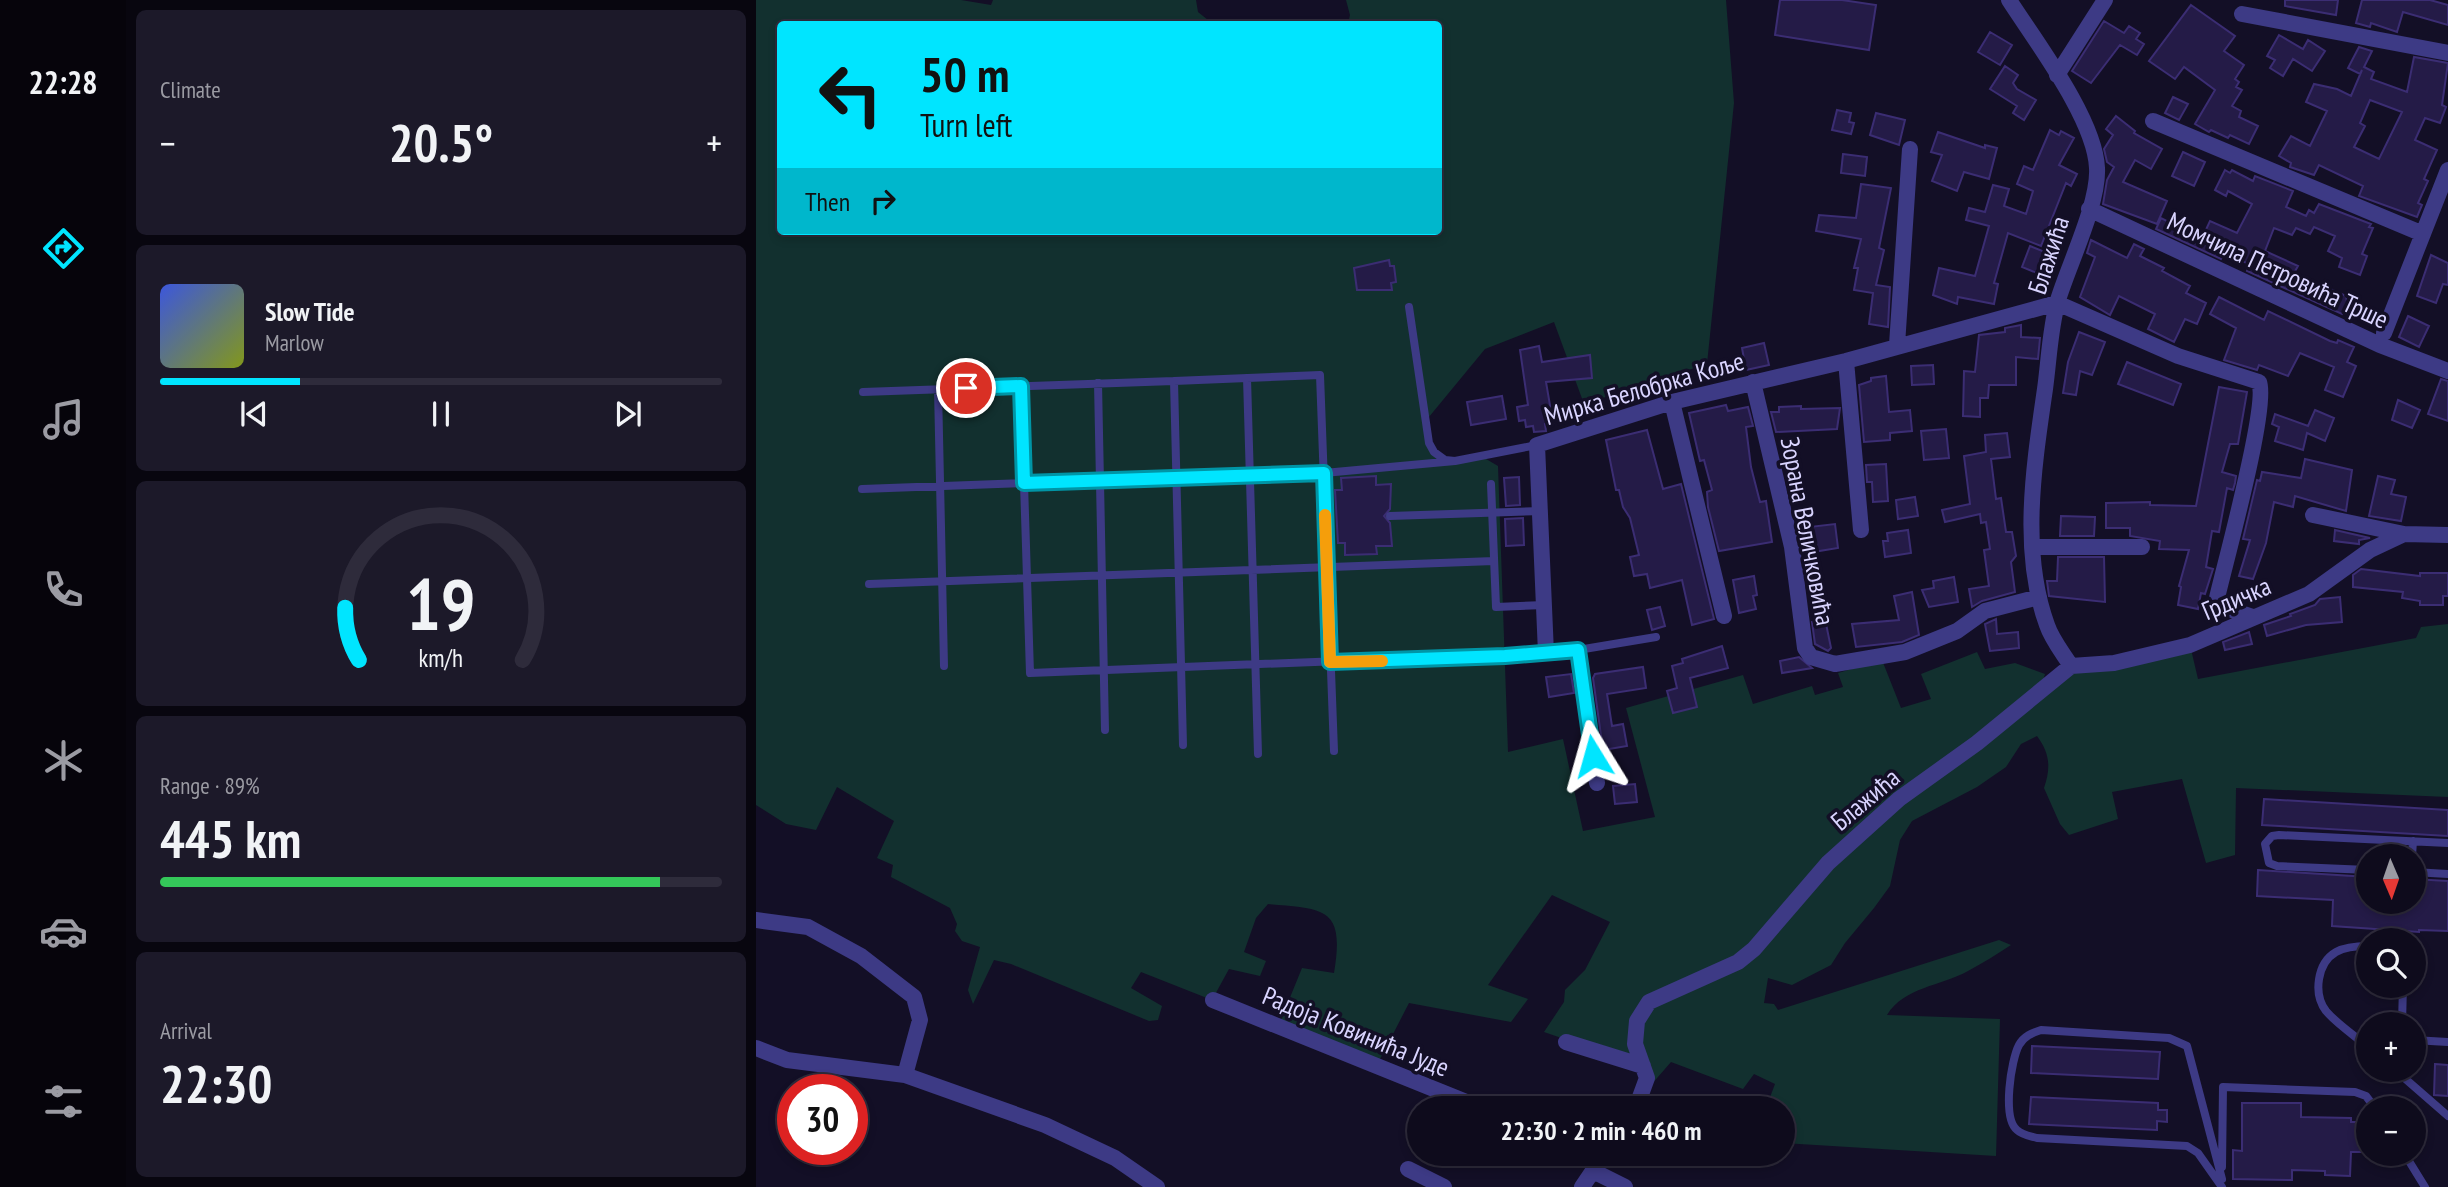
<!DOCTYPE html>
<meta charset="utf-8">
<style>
body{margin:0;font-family:"PT Sans Narrow",sans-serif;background:#1c1929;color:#f1f3f6;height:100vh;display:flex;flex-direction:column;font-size:26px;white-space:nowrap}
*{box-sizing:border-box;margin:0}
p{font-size:23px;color:#9b9ba3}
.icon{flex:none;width:38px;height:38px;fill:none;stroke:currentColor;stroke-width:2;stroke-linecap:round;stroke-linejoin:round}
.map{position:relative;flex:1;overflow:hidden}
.drawer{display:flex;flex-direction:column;gap:10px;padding:10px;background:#08060f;width:630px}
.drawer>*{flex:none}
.hud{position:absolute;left:21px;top:21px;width:665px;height:214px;border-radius:7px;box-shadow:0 4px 10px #0003,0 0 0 2px #2e2b3b;background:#00e5ff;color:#111;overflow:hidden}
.needle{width:46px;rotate:178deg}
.controls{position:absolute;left:1600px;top:844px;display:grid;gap:14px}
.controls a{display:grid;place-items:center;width:70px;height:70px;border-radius:50%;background:#0e0b1c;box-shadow:0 4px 10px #0003,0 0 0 2px #2e2b3b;font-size:35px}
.speed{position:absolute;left:21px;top:1074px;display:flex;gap:14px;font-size:35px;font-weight:700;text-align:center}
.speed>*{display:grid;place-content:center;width:91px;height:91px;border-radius:50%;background:#0e0b1c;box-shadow:0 4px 10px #0003,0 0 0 2px #2e2b3b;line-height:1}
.speed .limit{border:10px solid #d22;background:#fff;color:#111}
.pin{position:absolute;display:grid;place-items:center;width:60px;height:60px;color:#fff;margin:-30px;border:4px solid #fff;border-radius:50%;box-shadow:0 2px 7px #0007}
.me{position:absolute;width:77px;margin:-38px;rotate:352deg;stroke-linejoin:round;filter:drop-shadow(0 0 5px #0008)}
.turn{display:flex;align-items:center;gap:24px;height:147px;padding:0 28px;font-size:32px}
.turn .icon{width:91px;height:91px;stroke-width:2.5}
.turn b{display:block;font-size:49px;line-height:60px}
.then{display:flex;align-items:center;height:66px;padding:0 28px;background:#0003;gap:14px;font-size:26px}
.big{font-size:52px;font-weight:700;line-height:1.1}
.drawer .widget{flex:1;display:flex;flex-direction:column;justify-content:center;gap:10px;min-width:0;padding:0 24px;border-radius:10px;background:#1c1929}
.drawer .dial{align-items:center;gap:0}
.dial svg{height:182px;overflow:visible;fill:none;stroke:#2e2b3b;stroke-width:7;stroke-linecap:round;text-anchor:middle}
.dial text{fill:#f1f3f6;stroke:none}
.song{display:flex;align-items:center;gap:21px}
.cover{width:84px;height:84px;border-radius:10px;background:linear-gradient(135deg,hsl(230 70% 55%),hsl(70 70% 35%))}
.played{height:7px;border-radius:4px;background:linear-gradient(90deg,#00e5ff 25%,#2e2b3b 25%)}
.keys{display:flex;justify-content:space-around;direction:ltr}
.heat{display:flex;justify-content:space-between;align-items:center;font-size:38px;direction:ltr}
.charge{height:10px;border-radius:5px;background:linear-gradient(90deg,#34c759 89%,#2e2b3b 0)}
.trip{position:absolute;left:651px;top:1096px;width:388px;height:70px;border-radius:35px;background:#0e0b1c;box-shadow:0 4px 10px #0003,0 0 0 2px #2e2b3b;font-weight:700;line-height:70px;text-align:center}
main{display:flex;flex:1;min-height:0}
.menu{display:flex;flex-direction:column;width:126px;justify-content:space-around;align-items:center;background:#06040b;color:#9b9ba3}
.menu .icon{width:49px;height:49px}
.menu .selected{color:#00e5ff}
.menu b{font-size:32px;color:#f1f3f6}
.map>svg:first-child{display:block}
.green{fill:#12302f}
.building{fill:#241b47;stroke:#3b2d73;stroke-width:2;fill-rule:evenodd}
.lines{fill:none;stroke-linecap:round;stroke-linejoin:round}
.service{stroke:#3d3a85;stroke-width:8}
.minor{stroke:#3d3a85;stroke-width:16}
.route-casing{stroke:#0095a6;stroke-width:18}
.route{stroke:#00e5ff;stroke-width:12}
.slow{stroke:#f59e0b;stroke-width:12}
.labels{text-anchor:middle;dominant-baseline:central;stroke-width:7;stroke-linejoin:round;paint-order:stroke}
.street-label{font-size:26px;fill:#d9d4ff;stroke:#130f26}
</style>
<main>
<nav class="menu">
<b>22:28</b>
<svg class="icon selected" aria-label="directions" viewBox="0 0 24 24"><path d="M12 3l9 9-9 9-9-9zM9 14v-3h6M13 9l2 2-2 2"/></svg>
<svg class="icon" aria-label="music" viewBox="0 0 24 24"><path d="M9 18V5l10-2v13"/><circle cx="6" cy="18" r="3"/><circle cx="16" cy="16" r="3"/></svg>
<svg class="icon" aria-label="phone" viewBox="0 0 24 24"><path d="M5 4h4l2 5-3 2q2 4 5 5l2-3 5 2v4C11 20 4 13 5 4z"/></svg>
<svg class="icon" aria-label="climate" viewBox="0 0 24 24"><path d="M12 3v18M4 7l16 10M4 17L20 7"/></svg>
<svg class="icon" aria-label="car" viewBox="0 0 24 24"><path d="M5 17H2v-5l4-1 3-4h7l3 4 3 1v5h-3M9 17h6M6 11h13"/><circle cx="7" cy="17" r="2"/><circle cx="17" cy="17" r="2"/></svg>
<svg class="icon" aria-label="filters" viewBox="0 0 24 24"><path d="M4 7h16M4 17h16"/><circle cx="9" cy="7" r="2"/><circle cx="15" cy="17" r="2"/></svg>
</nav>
<section class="drawer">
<div class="widget"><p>Climate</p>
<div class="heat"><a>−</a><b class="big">20.5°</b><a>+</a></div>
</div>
<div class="widget">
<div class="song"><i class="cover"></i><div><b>Slow Tide</b><p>Marlow</p></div></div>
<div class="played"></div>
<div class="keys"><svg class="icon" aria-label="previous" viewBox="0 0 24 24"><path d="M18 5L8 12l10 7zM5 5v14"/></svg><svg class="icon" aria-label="pause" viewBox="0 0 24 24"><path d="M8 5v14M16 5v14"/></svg><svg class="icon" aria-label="next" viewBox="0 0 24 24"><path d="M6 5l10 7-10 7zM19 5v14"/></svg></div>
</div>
<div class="widget dial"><svg viewBox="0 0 100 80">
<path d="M14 69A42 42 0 1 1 86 69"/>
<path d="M14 69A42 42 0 0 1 8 46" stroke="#00e5ff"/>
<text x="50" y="56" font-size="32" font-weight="700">19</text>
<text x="50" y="72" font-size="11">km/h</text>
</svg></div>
<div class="widget"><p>Range · 89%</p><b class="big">445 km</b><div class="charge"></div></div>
<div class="widget"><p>Arrival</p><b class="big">22:30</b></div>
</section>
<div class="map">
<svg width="1692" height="1187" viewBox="0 0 1692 1187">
<rect width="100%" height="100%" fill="#130f26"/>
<path class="green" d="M0,0H205L235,5L237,0H440L442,12L457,24H24V231H682V24H592L594,15L590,0H970L978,103L951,364L828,404L798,322L729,349L668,423L673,443L689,460L725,456L742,466L752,752L807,739L827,831L899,817L870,708L987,675L997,704L1056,686L1059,695L1087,687L1082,673L1126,660L1145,708L1175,699L1165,674L1221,652L1229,669L1259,663L1289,674L1284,691L1315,666L1434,645L1442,679L1660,638L1665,627L1692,624V797L1480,788L1479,855L1450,863L1426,779L1356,792L1362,819L1313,835L1304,824L1288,788C1295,767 1294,754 1281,736L1265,744L1250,767L1221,787L1156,821L1144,840L1134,886L1118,908L1089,943L1075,965L1036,985L1012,978L1008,1003L1018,1004L1022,1010L1243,940L1255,945C1241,954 1227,963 1212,971C1185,986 1148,987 1131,1015L1244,1019L1240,1156L1027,1143V1108H1010L1019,1084L998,1074L987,1089L915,1062L888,1093L887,1066L788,1032L808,1002L809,990L829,970L854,922L796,895L732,985L772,999L755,1022L653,1003L621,1065L522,1027L546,968L578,973C589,907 569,909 512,904L500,918L488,952L510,961L504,976L473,969L456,1000L385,972L375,988L406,1006L402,1020L393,1021L255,964L238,960L217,1004L212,990L224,947L206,941L199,931L201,924L194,908L135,877L137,865L121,858L138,821L81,787L60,830L30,824L0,805Z"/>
<path class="building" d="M1024,0H1086L1120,5L1113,50L1019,35Z
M1529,0H1582L1580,15L1529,6Z
M1606,0H1674L1692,5V25L1647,12L1641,32L1615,23L1614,27L1600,23Z
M1435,5L1479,36L1468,51L1488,65L1479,79L1483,82L1480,87L1486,90L1476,106L1485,111L1483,117L1502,126L1493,144L1474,135L1472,138L1455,130L1453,132L1439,124L1459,90L1428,67L1419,79L1393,61Z
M1348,21L1368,33L1373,26L1384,33L1380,39L1388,44L1381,55L1364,45L1335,83L1316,71Z
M1234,32L1256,45L1244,65L1222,52Z
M1523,35L1547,49L1552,40L1569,51L1556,71L1537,59L1527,76L1514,68L1519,60L1511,56Z
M1603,47L1616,51L1608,67L1618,72L1615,79L1651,92L1658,57L1692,63L1686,105L1690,107L1684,123L1669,118L1659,140L1681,150L1668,179L1672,181L1662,203L1666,205L1661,217L1603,196L1607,186L1563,165L1558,175L1534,167L1535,163L1523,156L1535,136L1554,146L1571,111L1550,102L1558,84L1581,89L1595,96L1606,70L1604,74L1592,68ZM1614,100L1646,112L1623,159L1598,147L1609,126L1604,123Z
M1249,66L1262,75L1257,83L1261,89L1280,100L1268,120L1257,113L1261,106L1234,89Z
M1417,97L1432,104L1423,120L1409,113Z
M1081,110L1095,113L1093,122L1098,123L1095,134L1076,130Z
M1120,113L1149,120L1143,145L1114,135Z
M1360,116L1379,131L1378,133L1406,149L1395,169L1379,160L1367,182L1411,201L1401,224L1347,204L1351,180L1358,167L1351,162L1348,149L1357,135L1350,129Z
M1294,130L1303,135L1305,131L1318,138L1303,165L1321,174L1315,186L1310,183L1285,246L1252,233L1238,283L1242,284L1238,304L1202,297L1201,304L1177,295L1183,268L1219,276L1233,226L1210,220L1213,208L1229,212L1237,185L1253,189L1248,206L1270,214L1277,191L1261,184L1268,166L1277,170Z
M1182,132L1229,148V145L1241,148L1233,179L1208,172L1201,191L1176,181L1186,155L1175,152Z
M1427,152L1449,162L1438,186L1416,176Z
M1087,154L1111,157L1109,176L1085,173Z
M1469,170L1474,173L1476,170L1497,181L1499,176L1537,191L1530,207L1550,216L1553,210L1558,213L1563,204L1615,224L1613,227L1617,228L1606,254L1611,256L1604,275L1583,267L1586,258L1572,251L1579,236L1558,227L1554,234L1540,228L1536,235L1518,228L1509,251L1542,266L1538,273L1590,296L1591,302L1586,314L1491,271L1493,264L1468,253L1465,259L1400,229L1405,218L1427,229L1429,226L1448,234L1454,221L1481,233L1496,204L1472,191L1470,196L1459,190Z
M1105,184L1135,188L1123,248L1128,250L1120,285L1134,287L1132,327L1113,324L1117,293L1098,290L1102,268H1098L1105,239L1060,231L1063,215L1100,218Z
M1335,240L1371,258L1378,244L1388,249L1384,256L1408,268L1406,271L1434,286L1430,293L1450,303L1441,324L1429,319L1418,342L1392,329L1399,314L1363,296L1354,315L1324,297L1339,257L1331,253Z
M1274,246L1289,252L1286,259L1292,261L1286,275L1266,267Z
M1675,255L1692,263V285L1687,284L1680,303L1661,296Z
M633,260L634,266H638L640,282L635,283L636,290H601L598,268Z
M1463,297L1508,320L1512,311L1574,341L1581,343L1582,340L1598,347L1591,362L1600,366L1587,397L1569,390L1578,367L1544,353L1532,376L1503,365L1501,370L1468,360L1480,328L1454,314Z
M1652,316L1673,326L1663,347L1643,337Z
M1265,325V337L1284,338L1282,359L1260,357V385H1233L1232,398H1224V417L1207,416L1208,371L1219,372L1223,335L1249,332V328Z
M1323,332L1349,342L1336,375L1324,371L1320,395L1307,393L1312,362Z
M1008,343L1013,365L990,370L986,348Z
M783,346L786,362L834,355L836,378L790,382L797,423L789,424L790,431L778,432L777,426L770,427L769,420L763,421L761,407L772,405L764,350Z
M1371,362L1425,384L1417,405L1362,384Z
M1177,365L1178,384L1156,385L1155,366Z
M1130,376L1133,412L1154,410L1156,431L1134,433V440L1108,442L1103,385L1115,381V378Z
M1685,379L1692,381V421L1672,414Z
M1463,387L1491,392L1482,444H1474L1466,472L1480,476L1479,483L1477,490L1471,488L1463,532L1456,531L1450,567L1457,569L1449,594L1445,593L1442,609L1422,605L1425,587L1423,586L1433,550L1403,549L1404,541L1374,536V528H1350V503L1394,502V505L1440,506Z
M746,396L750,419L715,425L711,402Z
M1642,400L1664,410L1656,428L1636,420Z
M970,405L972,411L992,407L997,426L990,427L995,467L1004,502L1010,501L1016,542L963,551L952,507L951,492L956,490L948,460L944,461L933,413Z
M1045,406V409L1084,408L1081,429L1020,432L1015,412H1023V407Z
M1559,410L1578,418L1569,441L1551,433L1547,450L1519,441L1523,427L1516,424L1519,414L1552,426Z
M1190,429L1193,458L1168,460L1165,431Z
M891,430L907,489L925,484L958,619L936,625L926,580L894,588L891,574L878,576L874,557L883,555L874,518L867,507L863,490H860L850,440Z
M1251,433L1254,457L1235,459L1240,499L1245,498L1250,532H1256L1260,556L1255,562L1259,592L1226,601L1216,607L1213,589L1233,586L1228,550L1234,549L1230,522L1225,523L1224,514L1189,522L1186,510L1214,504L1208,456L1230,452L1229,435Z
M1549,459L1596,470L1590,511L1539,496L1537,507L1518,502L1510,543L1497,579L1483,576L1494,540L1487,539L1501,480L1504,481L1506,472L1545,478Z
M1130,464L1132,501L1117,502L1116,482H1111L1110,465Z
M620,476V485L635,484L634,509L628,516L634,523L636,546H620L621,554L589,555V543H582L579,490H586L585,478Z
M1622,476L1639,480L1635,494L1650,497L1645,521L1613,516Z
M763,477L764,505L750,506L748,478Z
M1159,497L1162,516L1142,519L1140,500Z
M1305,516L1339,517L1338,536H1304Z
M767,518L768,545L750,546L749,519Z
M1079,524L1082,548L1057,552L1053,527Z
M1152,530L1155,553L1129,557L1127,541H1132L1131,533Z
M1579,530L1614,538L1603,540V544L1578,541Z
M1302,557H1348L1349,602L1293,596L1291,581H1301Z
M1605,569L1664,576V573H1692V596H1687V605H1664V601L1646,598L1647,592L1597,587V575Z
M998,576L1001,595L997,596L1000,609L983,613L977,580Z
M1198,577L1202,602L1173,607L1166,590L1178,588L1177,581Z
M1156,592L1163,635L1146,642L1100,647L1096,624L1143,620L1138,596Z
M1584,597L1586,622L1550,625L1511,636L1508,625L1535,616L1534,614L1559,605L1564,599Z
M904,607L909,626L896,630L891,610Z
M1069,619L1075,648L1072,651L1059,644L1056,622Z
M1240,619L1241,634L1262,632L1263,648L1234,651L1229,624Z
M1493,632L1496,644L1469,650L1467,642Z
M966,646L972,668L934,678L941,707L917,713L911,691L921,688L916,666L927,663L926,659Z
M1043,657L1056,668L1026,673L1024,661Z
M887,667L890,688L851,694L856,726L867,724L871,746L847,750L837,678L839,674Z
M815,674L818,693L793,697L790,677Z
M879,784L881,802L859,804L857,786Z
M1508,799L1692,810V836L1506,825Z
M1502,870L1612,877V901H1657V879L1692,881V931L1663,930V932L1576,926L1577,900L1501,896Z
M1276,1046L1404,1052L1402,1079L1275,1073Z
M1679,1064L1692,1065V1096L1678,1095Z
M1275,1097L1402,1103V1110H1411V1122L1401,1121V1130L1273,1124Z
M1486,1103H1545V1117L1595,1118V1122H1612V1152H1595L1594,1176L1569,1175V1171L1536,1170V1180L1477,1179V1150L1486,1151Z"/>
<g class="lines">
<path class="service" d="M653,307L673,443L678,452L689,460L699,461L781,445
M491,378L502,754
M342,383L349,730
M182,389L188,666
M107,392L418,381
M699,461L568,473L268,483L274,673L790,653
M735,484L740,607L789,605
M106,489L268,483L265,386
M634,516L786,511
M113,584L738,561
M822,650L900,637
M427,745L418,381L564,375L578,751
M1656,856L1657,841
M1612,870L1521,866L1513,863L1509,844L1516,836L1523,835L1692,843
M1657,872L1692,874
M1612,946C1601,946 1589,947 1580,952C1561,963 1557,994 1570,1011C1581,1024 1598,1035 1612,1047
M1646,1024L1647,985
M1657,1040L1692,1042
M1638,1069L1692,1116
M1648,1153L1669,1187
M1466,1167L1467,1087L1599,1092L1610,1096L1619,1108
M1466,1179L1431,1046L1413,1038L1285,1030C1276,1033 1268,1036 1263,1045C1255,1060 1246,1118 1261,1130C1266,1135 1274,1136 1281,1138L1431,1146L1442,1153L1466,1187"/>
<path class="minor" d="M1486,14L1692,53
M1301,75L1349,0
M1397,121L1667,234
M1333,209L1624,345L1692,371
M1628,333L1692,170
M1141,345L1154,149
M1090,361L1105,530
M997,382L1036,547L1049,648L1055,657L1079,664L1149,652L1201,631L1229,611L1283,597
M916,402L968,616
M1557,515L1648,534L1692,535
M1277,547H1386
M1315,666L1358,663L1434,645L1553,594L1614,550L1648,534
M841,783L822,650L790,653L781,445L916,402L1090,361L1301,303L1422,356L1503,382C1513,405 1469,563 1461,598L1470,608L1497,617
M0,920L52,927L105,956L158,997L164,1020L149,1075
M457,1000L725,1108
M810,1042L887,1066
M0,1048L31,1060L149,1075L289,1125L359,1158L401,1187
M880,1108L891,1078L879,1044L881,1021L893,1002L982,962L998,949L1072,863L1143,799L1221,743L1315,666C1307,653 1296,640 1291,625C1264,551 1278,465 1289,389C1293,360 1294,328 1302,300C1313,264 1343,203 1341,168C1339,119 1280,42 1253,0
M652,1169L688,1187
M837,1171L869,1187
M826,1187L849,1153"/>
</g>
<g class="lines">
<g class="route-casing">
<path id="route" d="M210,388L265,386L268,483L568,473L574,662L749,656L822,650L837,756"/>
</g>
<use href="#route" class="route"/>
<path class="slow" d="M569,515L574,662L626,661"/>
</g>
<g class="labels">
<g class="street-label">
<text transform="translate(1292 255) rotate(-72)">Блажића</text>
<text transform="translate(1522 270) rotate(25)">Момчила Петровића Трше</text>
<text transform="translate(888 388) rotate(-16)">Мирка Белобрка Коље</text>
<text transform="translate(1052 531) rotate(79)">Зорана Величковића</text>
<text transform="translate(1480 598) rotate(-23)">Грдичка</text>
<text transform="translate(1109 799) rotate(-40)">Блажића</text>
<text transform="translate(600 1031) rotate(22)">Радоја Ковинића Јуде</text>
</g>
</g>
</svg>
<div class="controls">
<a><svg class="needle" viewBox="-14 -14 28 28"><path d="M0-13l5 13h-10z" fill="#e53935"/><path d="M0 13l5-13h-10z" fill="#9b9ba3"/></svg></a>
<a><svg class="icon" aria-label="search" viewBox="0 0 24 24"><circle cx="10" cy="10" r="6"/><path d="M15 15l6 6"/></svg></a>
<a>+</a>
<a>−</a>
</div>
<div class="speed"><div class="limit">30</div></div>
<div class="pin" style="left:210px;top:388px;background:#d93025"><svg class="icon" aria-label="arrive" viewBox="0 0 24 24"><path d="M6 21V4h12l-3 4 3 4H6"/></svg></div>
<svg class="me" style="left:837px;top:756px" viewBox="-20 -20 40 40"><path d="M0-17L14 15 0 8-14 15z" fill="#00e5ff" stroke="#fff" stroke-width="4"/></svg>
<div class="trip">22:30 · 2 min · 460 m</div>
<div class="hud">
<div class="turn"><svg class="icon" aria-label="left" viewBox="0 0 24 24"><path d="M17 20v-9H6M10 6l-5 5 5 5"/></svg><div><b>50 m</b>Turn left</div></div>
<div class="then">Then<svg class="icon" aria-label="right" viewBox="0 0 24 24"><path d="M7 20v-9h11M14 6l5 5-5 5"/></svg></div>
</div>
</div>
</main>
